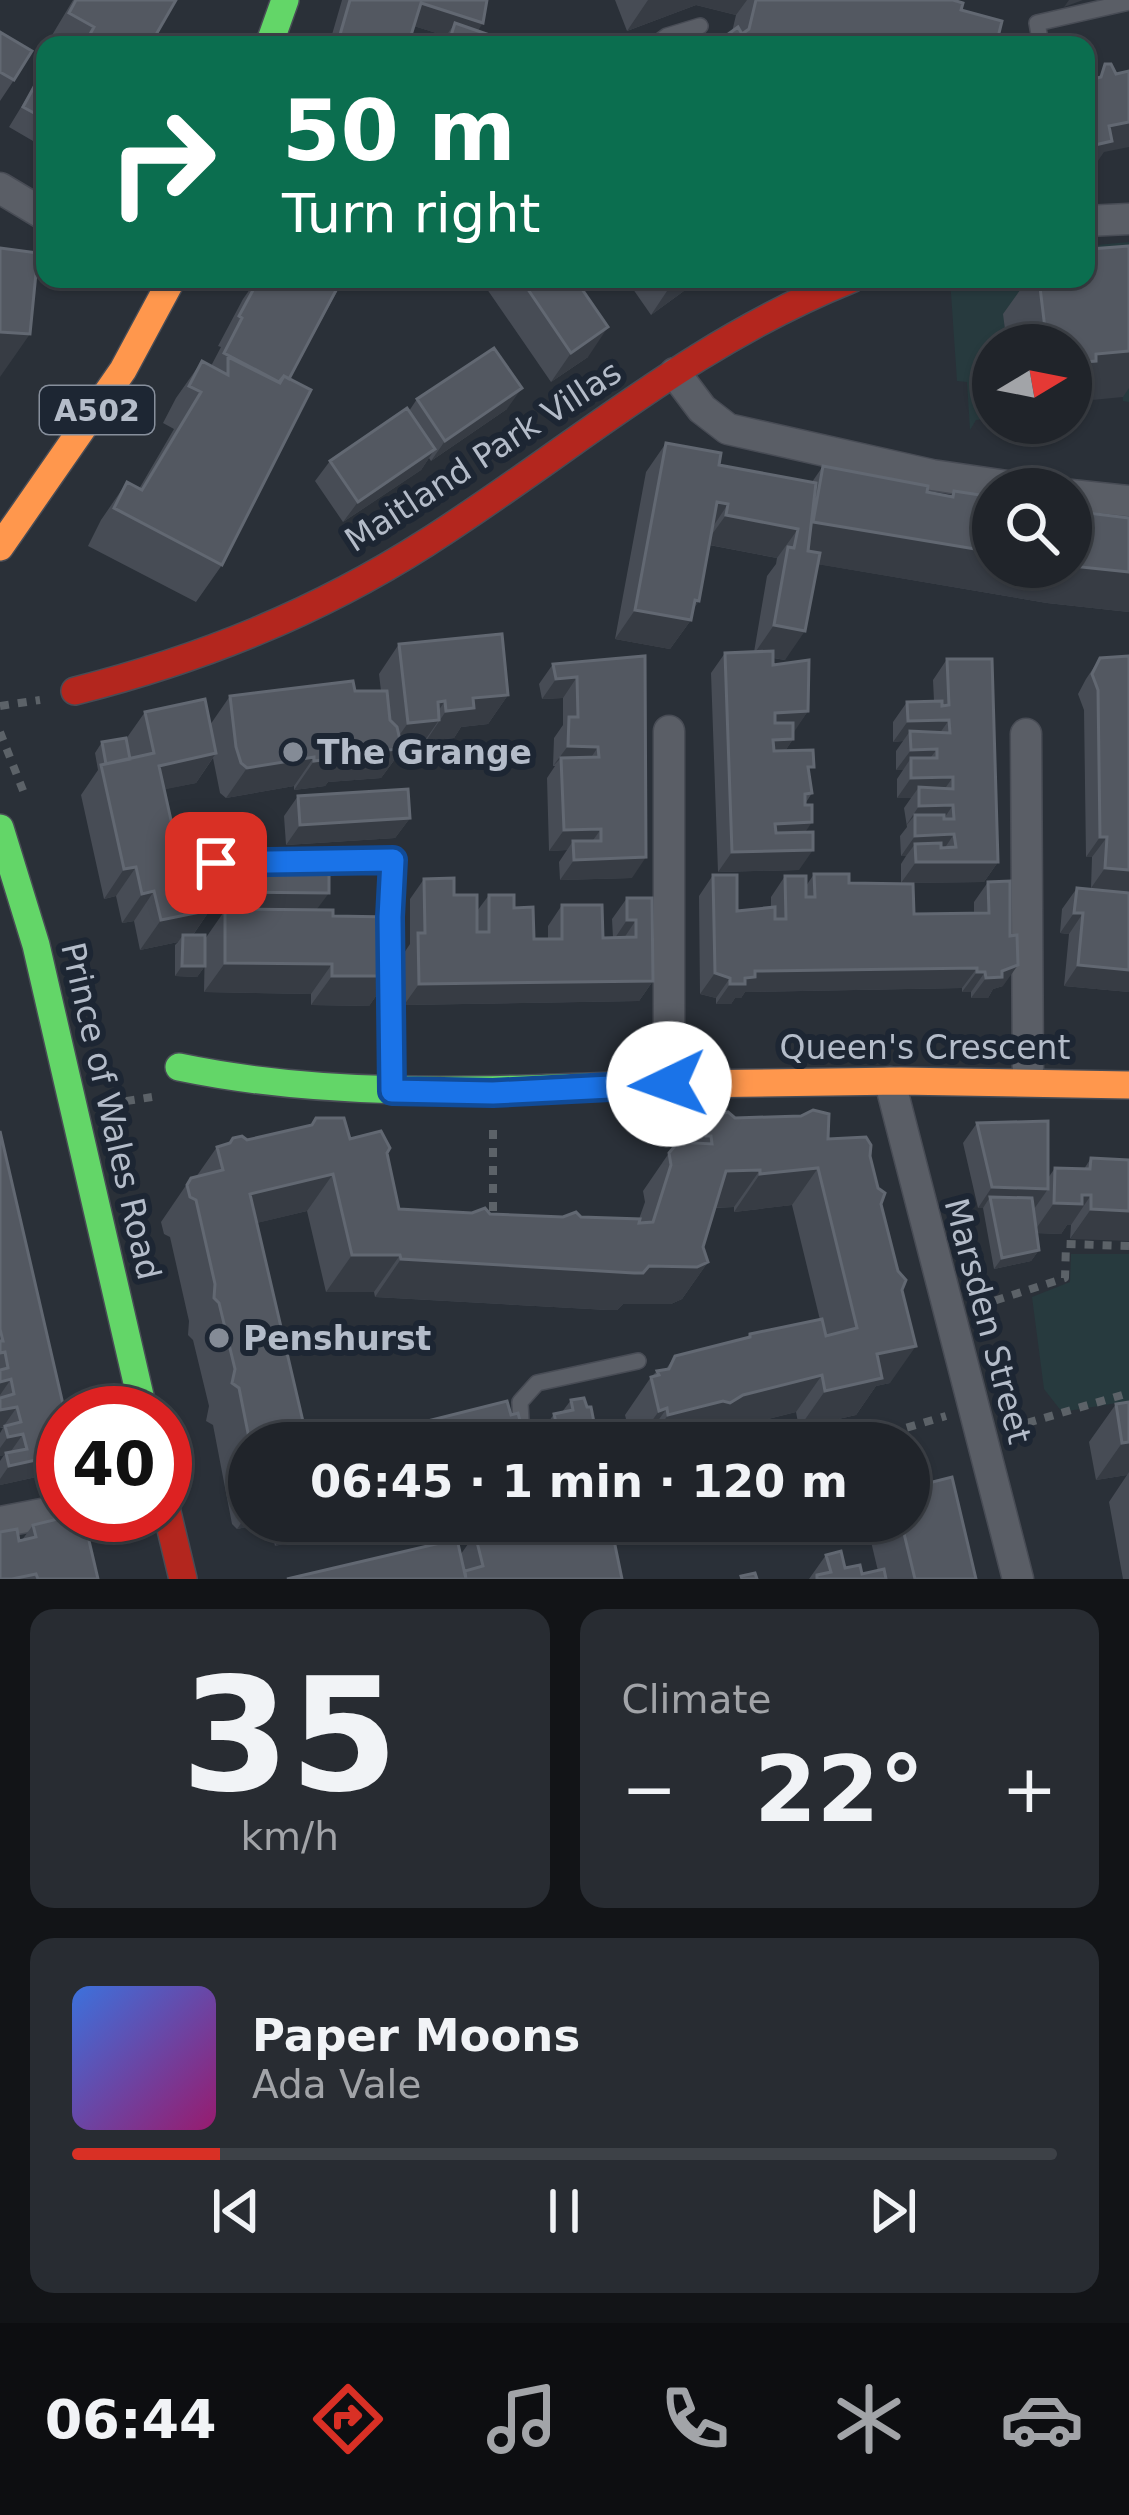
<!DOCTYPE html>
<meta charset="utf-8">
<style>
body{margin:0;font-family:"DejaVu Sans",sans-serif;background:#282c32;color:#f1f3f6;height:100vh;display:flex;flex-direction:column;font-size:45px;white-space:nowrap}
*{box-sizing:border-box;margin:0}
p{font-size:39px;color:#a2a4a8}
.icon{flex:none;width:66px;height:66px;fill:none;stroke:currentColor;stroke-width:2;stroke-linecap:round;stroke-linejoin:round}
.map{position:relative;height:1579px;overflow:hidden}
.drawer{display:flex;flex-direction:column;gap:30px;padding:30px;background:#121417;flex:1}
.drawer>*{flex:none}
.hud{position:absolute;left:36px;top:36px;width:1059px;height:252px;border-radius:24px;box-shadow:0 3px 9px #0004,0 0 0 3px #3d4147;background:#0b6e4f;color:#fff;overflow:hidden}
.needle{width:78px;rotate:80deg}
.fabs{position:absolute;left:972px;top:324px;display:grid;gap:24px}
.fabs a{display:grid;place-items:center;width:120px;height:120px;border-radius:50%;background:#20242a;box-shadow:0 3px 9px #0004,0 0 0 3px #3d4147;font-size:60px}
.speed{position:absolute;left:36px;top:1386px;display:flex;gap:24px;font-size:60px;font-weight:700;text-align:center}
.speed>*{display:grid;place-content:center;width:156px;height:156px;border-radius:50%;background:#20242a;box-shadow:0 3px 9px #0004,0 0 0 3px #3d4147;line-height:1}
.speed .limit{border:18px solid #d22;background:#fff;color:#111}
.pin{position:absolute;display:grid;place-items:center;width:102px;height:102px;color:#fff;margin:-51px;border-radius:24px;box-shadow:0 6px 18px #0006}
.me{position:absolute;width:132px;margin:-66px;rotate:267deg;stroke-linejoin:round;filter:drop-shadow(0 0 9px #0008)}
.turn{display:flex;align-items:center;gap:42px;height:252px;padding:0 48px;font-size:54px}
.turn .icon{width:156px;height:156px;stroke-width:2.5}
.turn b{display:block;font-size:84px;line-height:102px}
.big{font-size:90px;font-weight:600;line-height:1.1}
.drawer .card{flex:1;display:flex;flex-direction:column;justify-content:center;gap:18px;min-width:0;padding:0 42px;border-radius:24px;background:#282c32}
.drawer .dial{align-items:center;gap:0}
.dial b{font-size:156px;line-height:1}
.song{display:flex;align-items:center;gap:36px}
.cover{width:144px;height:144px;border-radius:18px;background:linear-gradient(135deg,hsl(220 70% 55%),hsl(320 70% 35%))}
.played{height:12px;border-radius:6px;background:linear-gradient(90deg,#d93025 15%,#3d4147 15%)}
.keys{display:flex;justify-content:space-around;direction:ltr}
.heat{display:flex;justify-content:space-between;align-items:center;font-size:66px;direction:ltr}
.drawer .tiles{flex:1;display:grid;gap:30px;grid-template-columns:1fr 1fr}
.card:last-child{grid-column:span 2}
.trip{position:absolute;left:228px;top:1422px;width:702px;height:120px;border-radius:60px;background:#20242a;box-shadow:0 3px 9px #0004,0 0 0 3px #3d4147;font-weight:600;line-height:120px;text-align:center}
.dock{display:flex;height:192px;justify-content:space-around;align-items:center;background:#0d0e11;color:#a2a4a8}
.dock .icon{width:84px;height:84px}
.dock .current{color:#d93025}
.dock b{font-size:54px;color:#f1f3f6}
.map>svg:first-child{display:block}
.green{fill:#273a3e}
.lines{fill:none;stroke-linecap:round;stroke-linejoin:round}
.lane-casing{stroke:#484c55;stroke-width:18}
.street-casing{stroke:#484c55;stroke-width:33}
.fast-casing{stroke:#484c55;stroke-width:30}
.slow-casing{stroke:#484c55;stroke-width:30}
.jam-casing{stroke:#484c55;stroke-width:30}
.path{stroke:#5c6268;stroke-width:8;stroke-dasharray:9 9;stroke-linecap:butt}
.lane{stroke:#5a5e66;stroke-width:15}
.street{stroke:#5a5e66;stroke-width:30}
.fast{stroke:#63d668;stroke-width:27}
.slow{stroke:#ff974d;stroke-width:27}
.jam{stroke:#b3261e;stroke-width:27}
.wall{fill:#474c55}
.shaded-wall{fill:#373c44}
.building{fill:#535861;stroke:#626872;stroke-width:3}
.route-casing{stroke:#114b97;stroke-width:30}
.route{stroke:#1a73e8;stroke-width:21}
.poi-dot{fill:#848b96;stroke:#1d2633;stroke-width:4.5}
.labels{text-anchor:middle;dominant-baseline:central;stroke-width:12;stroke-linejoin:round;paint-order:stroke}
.shield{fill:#1d2633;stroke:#878f9c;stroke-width:3}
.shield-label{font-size:30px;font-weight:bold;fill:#b4bcc9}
.street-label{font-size:33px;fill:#b4bcc9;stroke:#1d2633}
.poi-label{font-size:33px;font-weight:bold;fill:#b4bcc9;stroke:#1d2633;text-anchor:start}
</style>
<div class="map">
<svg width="1129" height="1579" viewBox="0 0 1129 1579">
<rect width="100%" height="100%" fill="#2a3038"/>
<path class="green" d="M1129,242V402L1123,401L1118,352L1004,315L1006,345H993V418L976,420L970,430L967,382L957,381L950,279H1086V246Z
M1071,1254H1129V1401L1062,1412L1044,1389L1032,1297L1070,1282Z"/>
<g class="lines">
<g class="lane-casing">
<path id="lane" d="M655,45L667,36L700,26
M1041,45L1037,23L1129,2
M216,863L393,860L390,933
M390,957L392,1089
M522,1443L520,1402L537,1383L638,1361"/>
</g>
<g class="street-casing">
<path id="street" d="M0,188L45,215
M1086,221L1129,219
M675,373L702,409L728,429L932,475L1027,489
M1071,495L1129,501
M669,731V1084
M1026,734L1028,1081
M890,1082L1018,1579
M0,1522L63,1510"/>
</g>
<g class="fast-casing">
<path id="fast" d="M269,45L285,0
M0,828L36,945L144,1413
M179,1067C347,1102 513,1088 683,1084"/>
</g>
<g class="slow-casing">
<path id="slow" d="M0,547L123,370L172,279
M683,1084L900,1081L1129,1085"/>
</g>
<g class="jam-casing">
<path id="jam" d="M75,691C201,659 316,613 426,543C571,451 689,344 851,279
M165,1504L183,1579"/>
</g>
<path class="path" d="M0,706L40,700
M0,732L26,798
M108,1104L152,1097
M493,1130V1223
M978,1306L1065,1278L1066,1244L1129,1246
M178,1428L188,1472
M1010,1428L1129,1393
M855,1443L946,1416"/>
<use href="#lane" class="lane"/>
<use href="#street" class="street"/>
<use href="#fast" class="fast"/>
<use href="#slow" class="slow"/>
<use href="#jam" class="jam"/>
</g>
<path class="wall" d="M73,0H176L150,45H53L48,42Z
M342,0H487L478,31L448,45H440L446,36L414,26L408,45H329Z
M615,0H953L713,45L732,32L736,15L696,5L627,31Z
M0,32L14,80L0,101Z
M40,76L45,78V148L9,127Z
M1091,249L1123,397L1071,345H1007L1003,314L1028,279H1086V256Z
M257,279H344L289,379L222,565L196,602L88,546L101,520L127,482L139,489L174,429L163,423L176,398L202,361L211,366L221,347L218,346L243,299Z
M480,279H575L588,357L551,382Z
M626,279H695L688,288L651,315Z
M417,399L507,409L431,461L429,458L421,470L343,522L315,481L330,461L409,411Z
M666,443L719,465L812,482L823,466L927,492L951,496L954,491L993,567L1076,517L1080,512L1129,518V612L1047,603L818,564L785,660L773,658V665L808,711L793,732V739L785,751L809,773L812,793L805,804V832L799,870L718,872L711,673L725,653L754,652L767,576L776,564L777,558L709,545L699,601L693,609L691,620L670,649L615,639L646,472Z
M399,644L508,695L488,724L461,727L454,738L426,741V739L419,749L401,751L381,778L328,782L325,786L294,790V786L226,798L220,793L213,758L196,783L164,789L179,856L191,881L205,883L218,864L333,916L390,976L369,1006L311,1005V994L204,992L205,939L223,913H208L193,935L205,966L197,977L175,976V945L178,942L140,950L134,921L122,923L116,896L104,899L81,795L98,770L95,753L102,742L126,739L145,712L210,725L230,696L381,691L379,674Z
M645,656L632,878L560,880L559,862L567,850L549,851L547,778L555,766H553L554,738L563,725V698L542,699L539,684L553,664Z
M1100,658L1129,892L1091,888L1092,857H1086L1084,710L1078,694L1086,679Z
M947,659L998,862L984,882L901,883V864L906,856H901L900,836L907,827L904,808L911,798H897V779L903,770H896V751L903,741L893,742V722L907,702L934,701L933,680Z
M298,796L410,818L395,838L286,845L284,816Z
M814,874L849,883L914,914L974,913V902L988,882L1003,986L993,989L988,998H971V992H962V988L745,992L741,998H735L731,1004H716V998L700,994L699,896L713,875L737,911L771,907V897L785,876L806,886Z
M424,879L477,911L489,895L514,908L534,939H548V926L562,905L603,938H613L612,919L627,898H652L653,981L639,1001L404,1005V953L410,944V899Z
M1077,888L1129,893V992L1064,986L1069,934L1060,933L1062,909Z
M316,1118L350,1139L387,1153L399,1209L490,1214L639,1219L645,1202L643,1191L669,1153L687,1143L704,1119L735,1118L828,1139L870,1156L902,1290L890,1383L876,1386L856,1415L799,1428L796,1412L717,1432L704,1441L697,1438L677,1443H632L625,1415L651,1377L657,1371L666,1369L675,1356L746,1338L750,1334L820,1320L792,1205L734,1212V1207L715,1208L703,1247L708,1262L682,1299L671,1304H623L617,1310H608L375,1297L374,1292H326L307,1211L256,1223L249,1443V1521H276L237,1529L232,1524L213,1425L206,1421L209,1406L193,1340L188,1335L189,1321L170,1237L164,1234L161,1222L191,1178L196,1177L217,1147L311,1125Z
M977,1123L1048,1178L1055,1168L1084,1169L1091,1158L1129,1160L1070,1239L1071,1225H1067L1061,1234L1036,1233L1039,1250L1031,1261L994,1269L983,1208H978L963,1143Z
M0,1131L59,1472L0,1485V1461L4,1455L0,1456V1433L3,1428H0Z
M571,1400L598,1443H542L540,1434L554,1414L562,1412Z
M1129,1402V1579H1123L1109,1502L1127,1475L1096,1480L1089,1442L1116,1404Z
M276,1521H373L359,1525L346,1534L339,1530L275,1546L271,1529Z
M873,1521H909L976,1579H809L826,1555L845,1568L862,1574L878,1571L868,1529Z
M33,1525L98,1579H0L19,1541L22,1540Z
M475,1534L622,1579H287L461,1554Z"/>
<path class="shaded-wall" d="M648,0H747L736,15L696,5L627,31Z
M1069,0H1083L1064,7Z
M421,3L483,23L469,44L455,23L446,36L407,24Z
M1129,122V147L1104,152L1091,171L1086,172V147L1109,126Z
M680,279H695L688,288L651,315L671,285Z
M608,327L588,357L551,382L571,353Z
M0,332L30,334L0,377Z
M1129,351V388L1123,397L1071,402V363L1096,354Z
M522,388L507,409L431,461L445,441Z
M435,449L421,470L343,522L358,502Z
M717,502L728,504L708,534Z
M726,515L798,529L777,558L705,544Z
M813,522L993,552V567L1071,566L1129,572V612L1047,603L787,559Z
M695,600L699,601L686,619L691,620L670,649L615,639L635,610Z
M774,625L805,631L785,660L754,654Z
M577,677L563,698L542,699L556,679Z
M508,695L488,724L461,727L454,738L426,741L446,711L473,698Z
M445,701L432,720H439L419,749L401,751L381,778L328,782L325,786L294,790L314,761L345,753L389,750L408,723L438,702Z
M808,711L794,732L760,733L775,713Z
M949,720L935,740L910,731L903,741L893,742L908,721Z
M793,739L779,760H759L773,740Z
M568,746L598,747L584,768L561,758L553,766Z
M937,749L922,769L911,758L903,770H896L911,750Z
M216,753L196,783L138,795L159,766Z
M314,757L294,786L226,798L247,768Z
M953,777L939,797L919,787L911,798H897L911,778Z
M953,805L939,826L915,815L905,827L919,806Z
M410,818L395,838L286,845L300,825Z
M812,822L798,843L761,844L775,824Z
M601,829L586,850L573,841L567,850L549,851L564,830Z
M954,834L940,855L915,844L906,856H901L915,836Z
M1100,837H1107L1092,857H1086Z
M813,850L799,870L718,872L732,852Z
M646,857L632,878L560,880L574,860Z
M916,862H998L984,882L901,883Z
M136,867L116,896L104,899L124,869Z
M1105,868L1129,870V892L1091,888Z
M154,891L134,921L122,923L142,894Z
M218,892L329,893L314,913L225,909L223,913H208L190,939L183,935L178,942L140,950L161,920L205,911Z
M1074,913H1083L1069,934L1060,933Z
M627,920H636L622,941H613Z
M225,963L332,964L311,994L204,992Z
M1018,965L1003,986L993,989L988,998H971L986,978Z
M1078,965L1129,970V992L1064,986Z
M182,966H205L197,977L175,976Z
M977,968L962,988L745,992L741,998H735L731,1004H716L730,984L755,971Z
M977,972H985L971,992H962Z
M715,973L730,978L716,998L700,994Z
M332,976H390L369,1006L311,1005Z
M653,981L639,1001L404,1005L419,984Z
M818,1168L792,1205L734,1212L760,1174Z
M760,1170L734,1207L700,1208L726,1171Z
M333,1174L307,1211L224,1231L250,1194Z
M992,1187L1048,1189L1034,1209L992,1208L990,1197L983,1208H978Z
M1082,1195H1091L1071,1225H1067L1061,1234L1033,1233L1054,1203Z
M1091,1209L1129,1211V1241L1070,1239Z
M1039,1250L1031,1261L994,1269L1002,1258Z
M352,1255H400L374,1292H326Z
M401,1259L649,1266L708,1262L682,1299L671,1304H623L617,1310H608L375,1297Z
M916,1346L890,1383L876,1386L856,1415L799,1428L825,1391L877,1354Z
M822,1375L796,1412L717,1432L704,1441L697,1438L677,1443H648L668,1415Z
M11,1379L0,1395V1382Z
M17,1407L3,1427L0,1428V1410Z
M667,1408L642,1443H636L659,1411Z
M23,1434L9,1454L0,1456V1448L8,1437Z
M1129,1442V1472L1127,1475L1096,1480L1122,1443Z
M63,1454V1467L59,1472L0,1485V1479L9,1466Z
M249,1512V1521H276L237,1529Z
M292,1521H345L339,1530L275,1546Z
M355,1521H373L359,1525L346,1534Z"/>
<path class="building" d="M76,0H176L150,45H84L94,27L69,13Z
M350,0H487L483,23L421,3L408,45H337Z
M756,0H953L963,3L961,10L1002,21L996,45H713L738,27L742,34L749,29Z
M455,23L504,40L503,45H448Z
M0,32L32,51L14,80L0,72Z
M1031,38L1032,45H1007V43Z
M1105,64H1111L1116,74L1129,71V122L1109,126L1112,141L1086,147V81L1101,77Z
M40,76L45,78V119L23,107Z
M1129,246V351L1096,354V361L1071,363V345H1047L1039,279H1086V262L1092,261L1091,249Z
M0,248L38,253L30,334L0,332Z
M259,279H342L289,379L284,376L279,382L224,353L242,318L239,316Z
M521,279H575L608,327L571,353Z
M494,348L522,388L445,441L417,399Z
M228,357L280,383L284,376L311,390L222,565L114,508L127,482L142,490L201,392L189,386L202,361L228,375Z
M407,408L435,449L358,502L330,461Z
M666,443L721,453L719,465L816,483L808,551L820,553L805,631L774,625L788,547L794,548L798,529L726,515L728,504L717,502L699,601L695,600L691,620L635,610Z
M823,466L928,486L927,492L953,497L954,491L993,497V552L813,522Z
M1080,512L1129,518V572L1071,566V516L1080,517Z
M502,634L508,695L473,698L474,708L446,711L445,701L438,702L439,720L408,723L399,644Z
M773,651V665L809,660L808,711L775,713V723H793V739L773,740L774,751L813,750L814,767H808L812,793L805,794V805H812V822L775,824L776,833L813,832V850L732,852L725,653Z
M645,656L646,857L574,860L573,841H601V829L564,830L561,758L599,757L598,747L568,746L569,717H578L577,677L556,679L553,664Z
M1129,656V870L1105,868L1107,837H1100L1098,690L1092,674L1100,658Z
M947,659H992L998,862H916L915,844L941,843V848L956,847L954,834L915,836V815H944V819H954L953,805L919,806V787L953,789V777L911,778V758H937V749L911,750L910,731L950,733L949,720L908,721L907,702L942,701V706L949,705Z
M353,681L355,691H387L390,720L397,727L402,749L345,753L346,757L314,761V757L247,768L241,763L236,747L230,696Z
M205,699L216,753L159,766L179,856L186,854L191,881L204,879L210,910L161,920L154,891L142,894L136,867L124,869L101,765L154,753L145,712Z
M126,738L130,759L106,764L102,742Z
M408,789L410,818L300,825L298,796Z
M218,864H329V893L218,892Z
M814,874H849V883L913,884L914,914L989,913L988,882L1010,881V936L1017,935L1018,965L1002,971V977L986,978L985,972H977V968L755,971V977L745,978V984H730V978L715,973L713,875H737V911L775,907V919H786L785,876H806V897H815Z
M454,878V895H477V932H489V895H514V908L533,907L534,939H562V905H602L603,938L636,937V920H627V898H652L653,981L419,984L418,933H425L424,879Z
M1077,888L1129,893V970L1078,965L1083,913H1074Z
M225,909L333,910V916L390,917V976H332V964L225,963Z
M183,935H205V966H182Z
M813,1110L829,1114L828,1139L866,1137L871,1145L870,1156L878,1188L885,1193L881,1204L898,1271L906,1280L902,1290L916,1346L877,1354L882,1378L825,1391L822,1375L743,1395L730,1403L723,1401L668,1415L667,1408L659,1411L651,1377L659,1375L657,1371L669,1369L675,1356L750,1337V1334L822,1319L826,1336L857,1328L818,1168L760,1174V1170L726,1171L703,1247L708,1262L697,1267L649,1266L643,1273H634L401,1259L400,1255H352L333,1174L250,1194L308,1443H250L239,1388L232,1383L235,1369L219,1303L214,1298L215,1284L196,1200L190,1197L187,1185L191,1178L223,1170L217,1147L230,1143L233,1138L242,1136L247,1140L312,1125L316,1118H344L350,1139L381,1131L390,1148L387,1153L399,1209L472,1213L485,1208L490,1214L563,1217L576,1212L581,1217L640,1219L639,1223L653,1222L671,1165L669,1153L678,1142L712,1144L711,1136H706L704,1119L728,1112L735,1118L801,1116Z
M1048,1121V1189L992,1187L977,1123Z
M0,1131L65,1413H63V1454L9,1466L6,1453L27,1449L23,1434L8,1437L5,1426L21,1422L17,1407L0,1410V1398L14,1394L11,1379L0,1382V1370L8,1368L5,1352L0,1353V1341H3L0,1329Z
M1091,1158L1129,1160V1211L1091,1209V1195H1082V1204L1054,1203L1055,1168L1090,1169Z
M990,1197L1032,1198L1039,1250L1002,1258Z
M584,1398L587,1407H591L598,1443H561L554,1414L573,1410L571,1400Z
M507,1401L511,1415L518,1413L526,1443H340Z
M1129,1402V1442L1122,1443L1116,1404Z
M952,1477L976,1579H915L901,1521H909V1488Z
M74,1515H83L98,1579H38L36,1574L12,1579H0V1532L17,1529L19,1541L36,1537L33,1525Z
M525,1521H610L622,1579H466L465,1571L483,1566L475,1534Z
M457,1539L466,1579H287Z
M841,1551L845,1568L860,1565L862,1574L884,1569L886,1579H817V1575L831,1572L826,1555Z
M755,1573L757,1579H742L741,1576Z"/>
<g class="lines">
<g class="route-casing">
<path id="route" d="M216,863L393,860L390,917L392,1091L493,1093L669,1084"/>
</g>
<use href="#route" class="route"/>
</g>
<g class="poi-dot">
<circle cx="293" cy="752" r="12"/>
<circle cx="219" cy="1338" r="12"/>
</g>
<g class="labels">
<rect class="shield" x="40" y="386" width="114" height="48" rx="9"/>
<g class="shield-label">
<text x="97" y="410">A502</text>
</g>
<g class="street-label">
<text transform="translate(483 456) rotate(-33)">Maitland Park Villas</text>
<text x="925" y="1047">Queen's Crescent</text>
<text transform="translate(111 1111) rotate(77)">Prince of Wales Road</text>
<text transform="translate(988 1321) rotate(75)">Marsden Street</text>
</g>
<g class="poi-label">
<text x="317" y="752">The Grange</text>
<text x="243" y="1338">Penshurst</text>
</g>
</g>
</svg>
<div class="fabs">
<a><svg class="needle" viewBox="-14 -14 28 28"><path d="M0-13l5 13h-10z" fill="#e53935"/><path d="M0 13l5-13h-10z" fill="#a2a4a8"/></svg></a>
<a><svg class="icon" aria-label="search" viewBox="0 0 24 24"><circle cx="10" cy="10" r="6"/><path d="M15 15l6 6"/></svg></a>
</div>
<div class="speed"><div class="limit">40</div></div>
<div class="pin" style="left:216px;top:863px;background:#d93025"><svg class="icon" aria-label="arrive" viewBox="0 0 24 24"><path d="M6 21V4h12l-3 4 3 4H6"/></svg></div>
<svg class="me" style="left:669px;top:1084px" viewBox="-20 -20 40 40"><circle r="19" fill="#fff"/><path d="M0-13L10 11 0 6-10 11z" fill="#1a73e8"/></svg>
<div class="trip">06:45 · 1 min · 120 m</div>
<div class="hud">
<div class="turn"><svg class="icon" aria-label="right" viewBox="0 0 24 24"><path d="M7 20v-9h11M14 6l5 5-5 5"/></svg><div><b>50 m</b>Turn right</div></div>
</div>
</div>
<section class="drawer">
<div class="tiles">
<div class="card dial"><b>35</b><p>km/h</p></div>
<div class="card"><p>Climate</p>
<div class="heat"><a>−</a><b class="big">22°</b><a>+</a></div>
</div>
<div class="card">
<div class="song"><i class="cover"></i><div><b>Paper Moons</b><p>Ada Vale</p></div></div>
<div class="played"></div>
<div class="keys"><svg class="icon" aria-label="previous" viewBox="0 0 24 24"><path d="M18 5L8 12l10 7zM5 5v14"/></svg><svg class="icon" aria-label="pause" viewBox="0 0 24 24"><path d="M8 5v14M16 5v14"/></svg><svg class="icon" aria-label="next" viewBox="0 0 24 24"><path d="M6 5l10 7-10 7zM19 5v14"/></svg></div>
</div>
</div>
</section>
<nav class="dock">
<b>06:44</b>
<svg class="icon current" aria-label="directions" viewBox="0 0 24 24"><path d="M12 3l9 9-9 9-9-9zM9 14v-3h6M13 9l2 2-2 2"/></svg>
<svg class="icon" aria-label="music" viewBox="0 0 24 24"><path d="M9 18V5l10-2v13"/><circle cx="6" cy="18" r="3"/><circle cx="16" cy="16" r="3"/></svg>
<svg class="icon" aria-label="phone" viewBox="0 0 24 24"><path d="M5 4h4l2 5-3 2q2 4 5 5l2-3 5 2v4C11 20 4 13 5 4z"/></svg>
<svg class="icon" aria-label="climate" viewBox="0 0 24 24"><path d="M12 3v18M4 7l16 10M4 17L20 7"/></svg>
<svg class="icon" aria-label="car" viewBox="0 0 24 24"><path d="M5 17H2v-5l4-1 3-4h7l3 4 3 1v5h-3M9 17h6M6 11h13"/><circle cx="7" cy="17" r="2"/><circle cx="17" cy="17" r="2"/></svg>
</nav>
